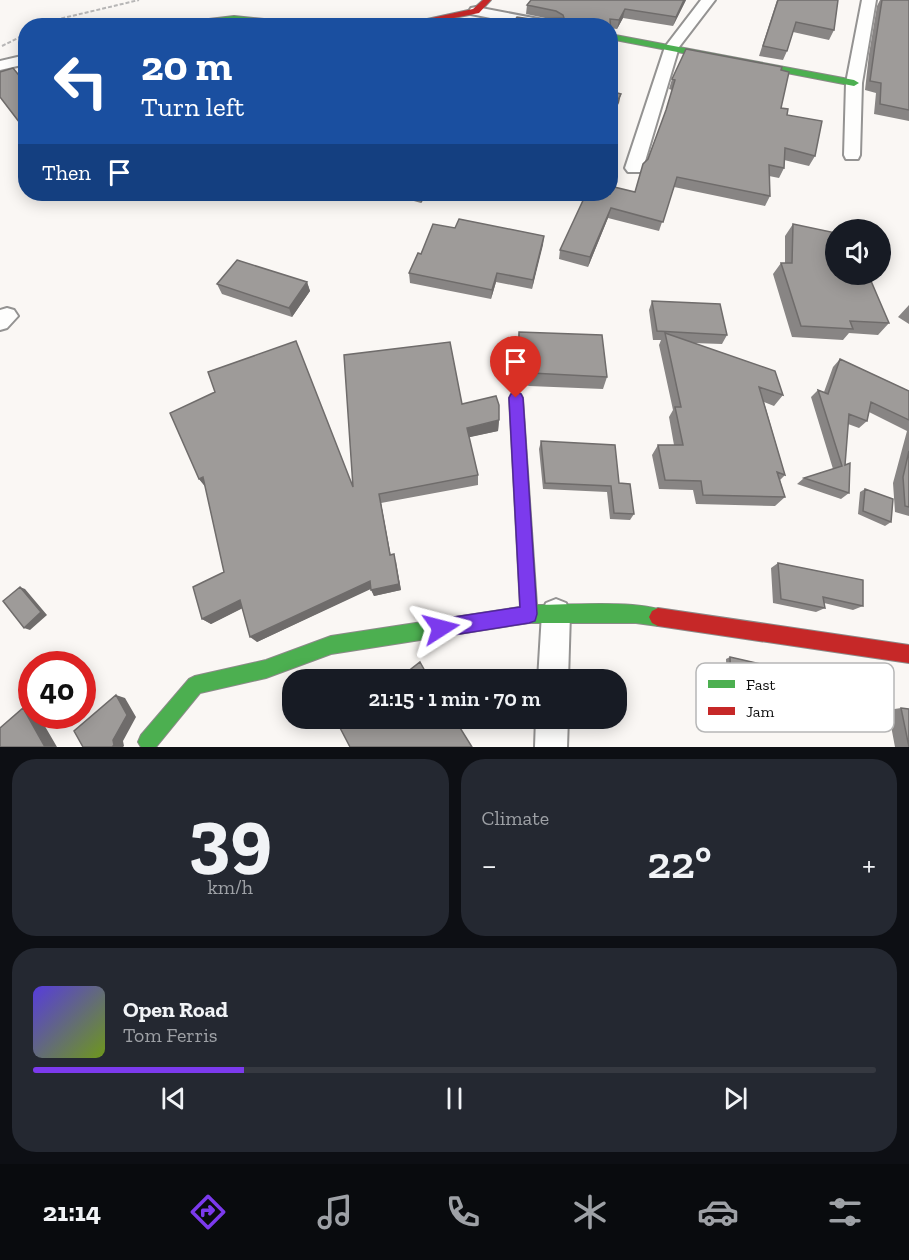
<!DOCTYPE html>
<meta charset="utf-8">
<style>
body{margin:0;font-family:"Zilla Slab",serif;background:#242831;color:#f1f3f6;height:100vh;display:flex;flex-direction:column;font-size:22px;white-space:nowrap}
*{box-sizing:border-box;margin:0}
p{font-size:20px;color:#9ea1a6}
.icon{flex:none;width:33px;height:33px;fill:none;stroke:currentColor;stroke-width:2;stroke-linecap:round;stroke-linejoin:round}
.map{position:relative;height:747px;overflow:hidden}
.panel{display:flex;flex-direction:column;gap:12px;padding:12px;background:#0d0f14;flex:1}
.panel>*{flex:none}
.top-card{position:absolute;left:18px;top:18px;width:600px;height:183px;border-radius:24px;box-shadow:0 3px 15px #0003;background:#1a4fa0;color:#fff;overflow:hidden}
.fabs{position:absolute;left:825px;top:219px;display:grid;gap:12px}
.fabs a{display:grid;place-items:center;width:66px;height:66px;border-radius:50%;background:#171b24;box-shadow:0 3px 15px #0003;font-size:30px}
.speed{position:absolute;left:18px;top:651px;display:flex;gap:12px;font-size:30px;font-weight:700;text-align:center}
.speed>*{display:grid;place-content:center;width:78px;height:78px;border-radius:50%;background:#171b24;box-shadow:0 3px 15px #0003;line-height:1}
.speed .limit{border:9px solid #d22;background:#fff;color:#111}
.pin{position:absolute;display:grid;place-items:center;width:51px;height:51px;color:#fff;margin:-62px -26px;border-radius:50% 50% 50% 0;rotate:-45deg;box-shadow:0 0 6px #0007}
.pin .icon{rotate:45deg}
.me{position:absolute;width:66px;margin:-33px;rotate:81deg;stroke-linejoin:round;filter:drop-shadow(0 0 4px #0008)}
.turn{display:flex;align-items:center;gap:21px;height:126px;padding:0 24px;font-size:27px}
.turn .icon{width:78px;height:78px;stroke-width:2.5}
.turn b{display:block;font-size:42px;line-height:51px}
.then{display:flex;align-items:center;height:57px;padding:0 24px;background:#0003;gap:12px;font-size:22px}
.big{font-size:45px;font-weight:600;line-height:1.1}
.panel .card{flex:1;display:flex;flex-direction:column;justify-content:center;gap:9px;min-width:0;padding:0 21px;border-radius:24px;background:#242831}
.panel .dial{align-items:center;gap:0}
.dial b{font-size:78px;line-height:1}
.song{display:flex;align-items:center;gap:18px}
.cover{width:72px;height:72px;border-radius:9px;background:linear-gradient(135deg,hsl(250 70% 55%),hsl(80 70% 35%))}
.played{height:6px;border-radius:3px;background:linear-gradient(90deg,#7c3aed 25%,#363941 25%)}
.keys{display:flex;justify-content:space-around;direction:ltr}
.heat{display:flex;justify-content:space-between;align-items:center;font-size:33px;direction:ltr}
.panel .tiles{flex:1;display:grid;gap:12px;grid-template-columns:1fr 1fr}
.card:last-child{grid-column:span 2}
.trip{position:absolute;left:282px;top:669px;width:345px;height:60px;border-radius:24px;background:#171b24;box-shadow:0 3px 15px #0003;font-weight:600;line-height:60px;text-align:center}
.tabs{display:flex;height:96px;justify-content:space-around;align-items:center;background:#090b0e;color:#9ea1a6}
.tabs .icon{width:42px;height:42px}
.tabs .active{color:#7c3aed}
.tabs b{font-size:27px;color:#f1f3f6}
.map>svg:first-child{display:block}
.lines{fill:none;stroke-linecap:round;stroke-linejoin:round}
.street-casing{stroke:#949392;stroke-width:4}
.fast-casing{stroke:#8b8a88;stroke-width:2}
.jam-casing{stroke:#8b8a88;stroke-width:2}
.path{stroke:#b8b7b7;stroke-width:2;stroke-dasharray:4 2;stroke-linecap:butt}
.street{fill:#fefefd;fill-rule:evenodd}
.fast{fill:#4caf50;fill-rule:evenodd}
.jam{fill:#c62828;fill-rule:evenodd}
.wall{fill:#888584}
.shaded-wall{fill:#6f6c6b}
.building{fill:#9e9b99;stroke:#6f6c6b;stroke-width:1.5}
.route{fill:#7c3aed;stroke:#51269a;stroke-width:1.5}
.key{fill:#fff;stroke:#b7b7b7;stroke-width:1.5}
.key-label{font-size:16px;fill:#0e0e0e}
</style>
<div class="map">
<svg width="909" height="747" viewBox="0 0 909 747">
<rect width="100%" height="100%" fill="#faf7f4"/>
<g class="lines">
<g class="street-casing">
<path id="street" d="M701,0H715L679,47L643,168L640,172H628L625,168L665,47Z
M862,0H876L862,83L860,155L858,159H846L844,155L846,83Z
M476,7L554,22L561,26H530L471,14L469,11L471,8Z
M26,55V64L0,70V61Z
M7,308L14,310L18,316L7,328L0,330V310Z
M556,599L566,603L570,613L568,680H538L542,613L546,603Z
M536,718H568L567,747H535Z"/>
</g>
<g class="fast-casing">
<path id="fast" d="M234,16L314,24L318,26C289,26 261,20 234,20C207,20 179,26 150,26Z
M610,34L854,80L859,83L854,86L610,39Z
M516,392L521,394L523,398L537,605C569,605 637,600 664,611L667,617L664,623L658,626L636,623H529L331,654L266,678L200,693L156,747H141L138,742L141,735L189,679L195,676L266,660L331,636L520,607L509,398L511,394Z"/>
</g>
<g class="jam-casing">
<path id="jam" d="M483,0H491L479,13L414,26H395L473,9Z
M658,608L909,645V663L658,626L652,623L649,617L652,611Z"/>
</g>
<path class="path" d="M45,26L59,19L139,0
M2,46L26,34"/>
<use href="#street" class="street"/>
<use href="#fast" class="fast"/>
<use href="#jam" class="jam"/>
</g>
<path class="wall" d="M686,0L673,26L623,18L617,29L531,19H550L526,14L527,5Z
M777,0H838L834,30L829,40L793,32L787,51L783,60L759,56Z
M880,0H909V121L874,114L876,93L865,90L869,54L877,6Z
M781,70V108L815,156L809,166L784,160V168L779,178L769,176L770,196L765,206L674,187L659,231L608,218L588,267L559,259L560,250L603,194L635,192L665,113L672,90L669,89L672,79Z
M389,194H428L421,203Z
M793,224L889,323L878,335L849,333L843,340L792,337L773,274L781,263H785V236Z
M455,228L544,236L532,289L496,282L491,299L410,283L409,273L421,254Z
M307,282L310,291L292,317L222,294L217,284Z
M652,301L727,335L722,344L693,343L783,395L774,406L764,402L785,475L780,480L785,497L775,506L696,504L693,490L659,489L652,455L658,445H674L669,417L673,410L659,345L661,340H653L649,310Z
M909,305V324L898,317Z
M519,332L607,377L603,389L529,386L517,382V345Z
M840,359L909,391V516L895,512L893,483L907,431L869,412L867,421L859,428L848,424L845,465L849,493L841,499L797,484L804,478L833,469L811,397L818,390L824,392L833,367Z
M499,420L498,431L469,437L478,475V485L381,503L390,555L396,561L401,590L374,596L371,588L257,642L242,608L211,624L202,619L224,572L206,487L199,479L353,487Z
M541,441L619,483L634,514L630,520L610,519L607,492L543,489L539,449Z
M865,489L891,522L885,526L858,514L860,492Z
M778,563L863,606L853,610L824,603L825,608L816,612L773,603L771,568Z
M730,657L797,672L801,671L829,708L824,709L766,693V696L762,697L727,689L726,659Z
M901,708L909,747H895L888,710Z"/>
<path class="shaded-wall" d="M684,0H686L673,26L676,17Z
M625,9L623,18L617,29L619,20Z
M621,94L619,103L610,120V115Z
M421,194H428L421,203Z
M611,208L608,218L588,267L590,257Z
M544,236L543,245L532,289L533,280Z
M497,273L496,282L491,299L492,290Z
M307,282L310,291L292,317L289,308Z
M499,420L498,431L466,438L467,428Z
M203,477L207,489L199,479Z
M379,494L381,503L392,562L390,555Z
M394,554L401,590L374,596L371,590Z
M370,581L373,588L257,642L250,637Z
M20,587L25,589L47,615L30,630L24,628Z
M240,600L247,606L211,624L202,619Z
M116,695L125,698L136,717L123,741L124,746L123,747H112Z
M23,708L32,710V716H39L57,747H45Z"/>
<path class="building" d="M531,0H684L676,17L625,9L619,20L610,19L611,35L610,36V26H511L517,17L531,19L564,18L563,15L556,11L527,5Z
M778,0H838L834,30L796,22L787,51L763,46Z
M882,0H909V110L880,104L881,83L870,81L875,45Z
M172,19L174,22L182,19L189,26H154Z
M686,49L782,67L781,70L789,72L781,108L788,109L787,115L822,121L815,156L785,148L784,168L769,165L770,196L677,177L663,222L611,208L590,257L560,250L586,194H610V186L635,192L643,164L648,159L666,110L675,80L672,79Z
M13,68L26,84V131L0,97V72Z
M610,91L621,94L610,115Z
M459,219L544,236L533,280L497,273L492,290L409,273L418,253L421,254L433,224L455,228Z
M793,224L836,233V274H868L889,323L850,321L853,329L801,326L781,263H792Z
M237,260L307,282L289,308L217,284Z
M652,301L720,304L727,335L657,331Z
M519,332L602,335L607,377L531,373L519,370Z
M665,333L775,371L783,395L759,387L785,475L777,472L785,497L703,495L701,481L665,480L658,445H683L675,407H681Z
M296,341L353,487L344,355L450,342L462,404L496,396L499,405V420L467,428L478,475L379,494L390,555L394,554L399,584L371,590L370,581L250,637L240,600L202,619L193,587L224,572L203,477L199,479L170,413L215,392L208,372Z
M840,359L909,391V420L871,402L867,421L849,414L845,465L850,463L849,493L804,478L842,466L818,390L828,394Z
M541,441L615,445L619,483L630,484L634,514L614,513L611,486L545,483Z
M909,451V507L905,506L903,477Z
M865,489L893,499L891,522L863,511Z
M778,563L863,580V606L823,597L825,608L781,599Z
M20,587L41,612L24,628L3,601Z
M730,657L801,673V671L827,679L829,708L766,690V696L731,687Z
M420,662L430,680H397Z
M116,695L127,715L113,740L114,745L112,747H83L74,731Z
M23,708L45,747H0V728Z
M901,708L909,709V747Z
M345,718H454L472,747H350L338,724Z"/>
<path class="route" d="M516,392L521,394L523,398L537,614L535,621L529,623L441,637L435,634L432,628L435,622L441,619L520,607L509,398L511,394Z"/>
<rect x="696" y="663" width="198" height="69" rx="9" class="key"/>
<rect x="708" y="680" width="27" height="8" fill="#4caf50"/>
<rect x="708" y="707" width="27" height="8" fill="#c62828"/>
<g class="key-label">
<text x="746" y="690">Fast</text>
<text x="746" y="717">Jam</text>
</g>
</svg>
<div class="fabs">
<a><svg class="icon" aria-label="sound" viewBox="0 0 24 24"><path d="M4 9h4l5-4v14l-5-4H4zM17 9q2 3 0 6"/></svg></a>
</div>
<div class="speed"><div class="limit">40</div></div>
<div class="pin" style="left:516px;top:398px;background:#d93025"><svg class="icon" aria-label="arrive" viewBox="0 0 24 24"><path d="M6 21V4h12l-3 4 3 4H6"/></svg></div>
<svg class="me" style="left:441px;top:628px" viewBox="-20 -20 40 40"><path d="M0-17L14 15 0 8-14 15z" fill="#7c3aed" stroke="#fff" stroke-width="4"/></svg>
<div class="trip">21:15 · 1 min · 70 m</div>
<div class="top-card">
<div class="turn"><svg class="icon" aria-label="left" viewBox="0 0 24 24"><path d="M17 20v-9H6M10 6l-5 5 5 5"/></svg><div><b>20 m</b>Turn left</div></div>
<div class="then">Then<svg class="icon" aria-label="arrive" viewBox="0 0 24 24"><path d="M6 21V4h12l-3 4 3 4H6"/></svg></div>
</div>
</div>
<section class="panel">
<div class="tiles">
<div class="card dial"><b>39</b><p>km/h</p></div>
<div class="card"><p>Climate</p>
<div class="heat"><a>−</a><b class="big">22°</b><a>+</a></div>
</div>
<div class="card">
<div class="song"><i class="cover"></i><div><b>Open Road</b><p>Tom Ferris</p></div></div>
<div class="played"></div>
<div class="keys"><svg class="icon" aria-label="previous" viewBox="0 0 24 24"><path d="M18 5L8 12l10 7zM5 5v14"/></svg><svg class="icon" aria-label="pause" viewBox="0 0 24 24"><path d="M8 5v14M16 5v14"/></svg><svg class="icon" aria-label="next" viewBox="0 0 24 24"><path d="M6 5l10 7-10 7zM19 5v14"/></svg></div>
</div>
</div>
</section>
<nav class="tabs">
<b>21:14</b>
<svg class="icon active" aria-label="directions" viewBox="0 0 24 24"><path d="M12 3l9 9-9 9-9-9zM9 14v-3h6M13 9l2 2-2 2"/></svg>
<svg class="icon" aria-label="music" viewBox="0 0 24 24"><path d="M9 18V5l10-2v13"/><circle cx="6" cy="18" r="3"/><circle cx="16" cy="16" r="3"/></svg>
<svg class="icon" aria-label="phone" viewBox="0 0 24 24"><path d="M5 4h4l2 5-3 2q2 4 5 5l2-3 5 2v4C11 20 4 13 5 4z"/></svg>
<svg class="icon" aria-label="climate" viewBox="0 0 24 24"><path d="M12 3v18M4 7l16 10M4 17L20 7"/></svg>
<svg class="icon" aria-label="car" viewBox="0 0 24 24"><path d="M5 17H2v-5l4-1 3-4h7l3 4 3 1v5h-3M9 17h6M6 11h13"/><circle cx="7" cy="17" r="2"/><circle cx="17" cy="17" r="2"/></svg>
<svg class="icon" aria-label="filters" viewBox="0 0 24 24"><path d="M4 7h16M4 17h16"/><circle cx="9" cy="7" r="2"/><circle cx="15" cy="17" r="2"/></svg>
</nav>
